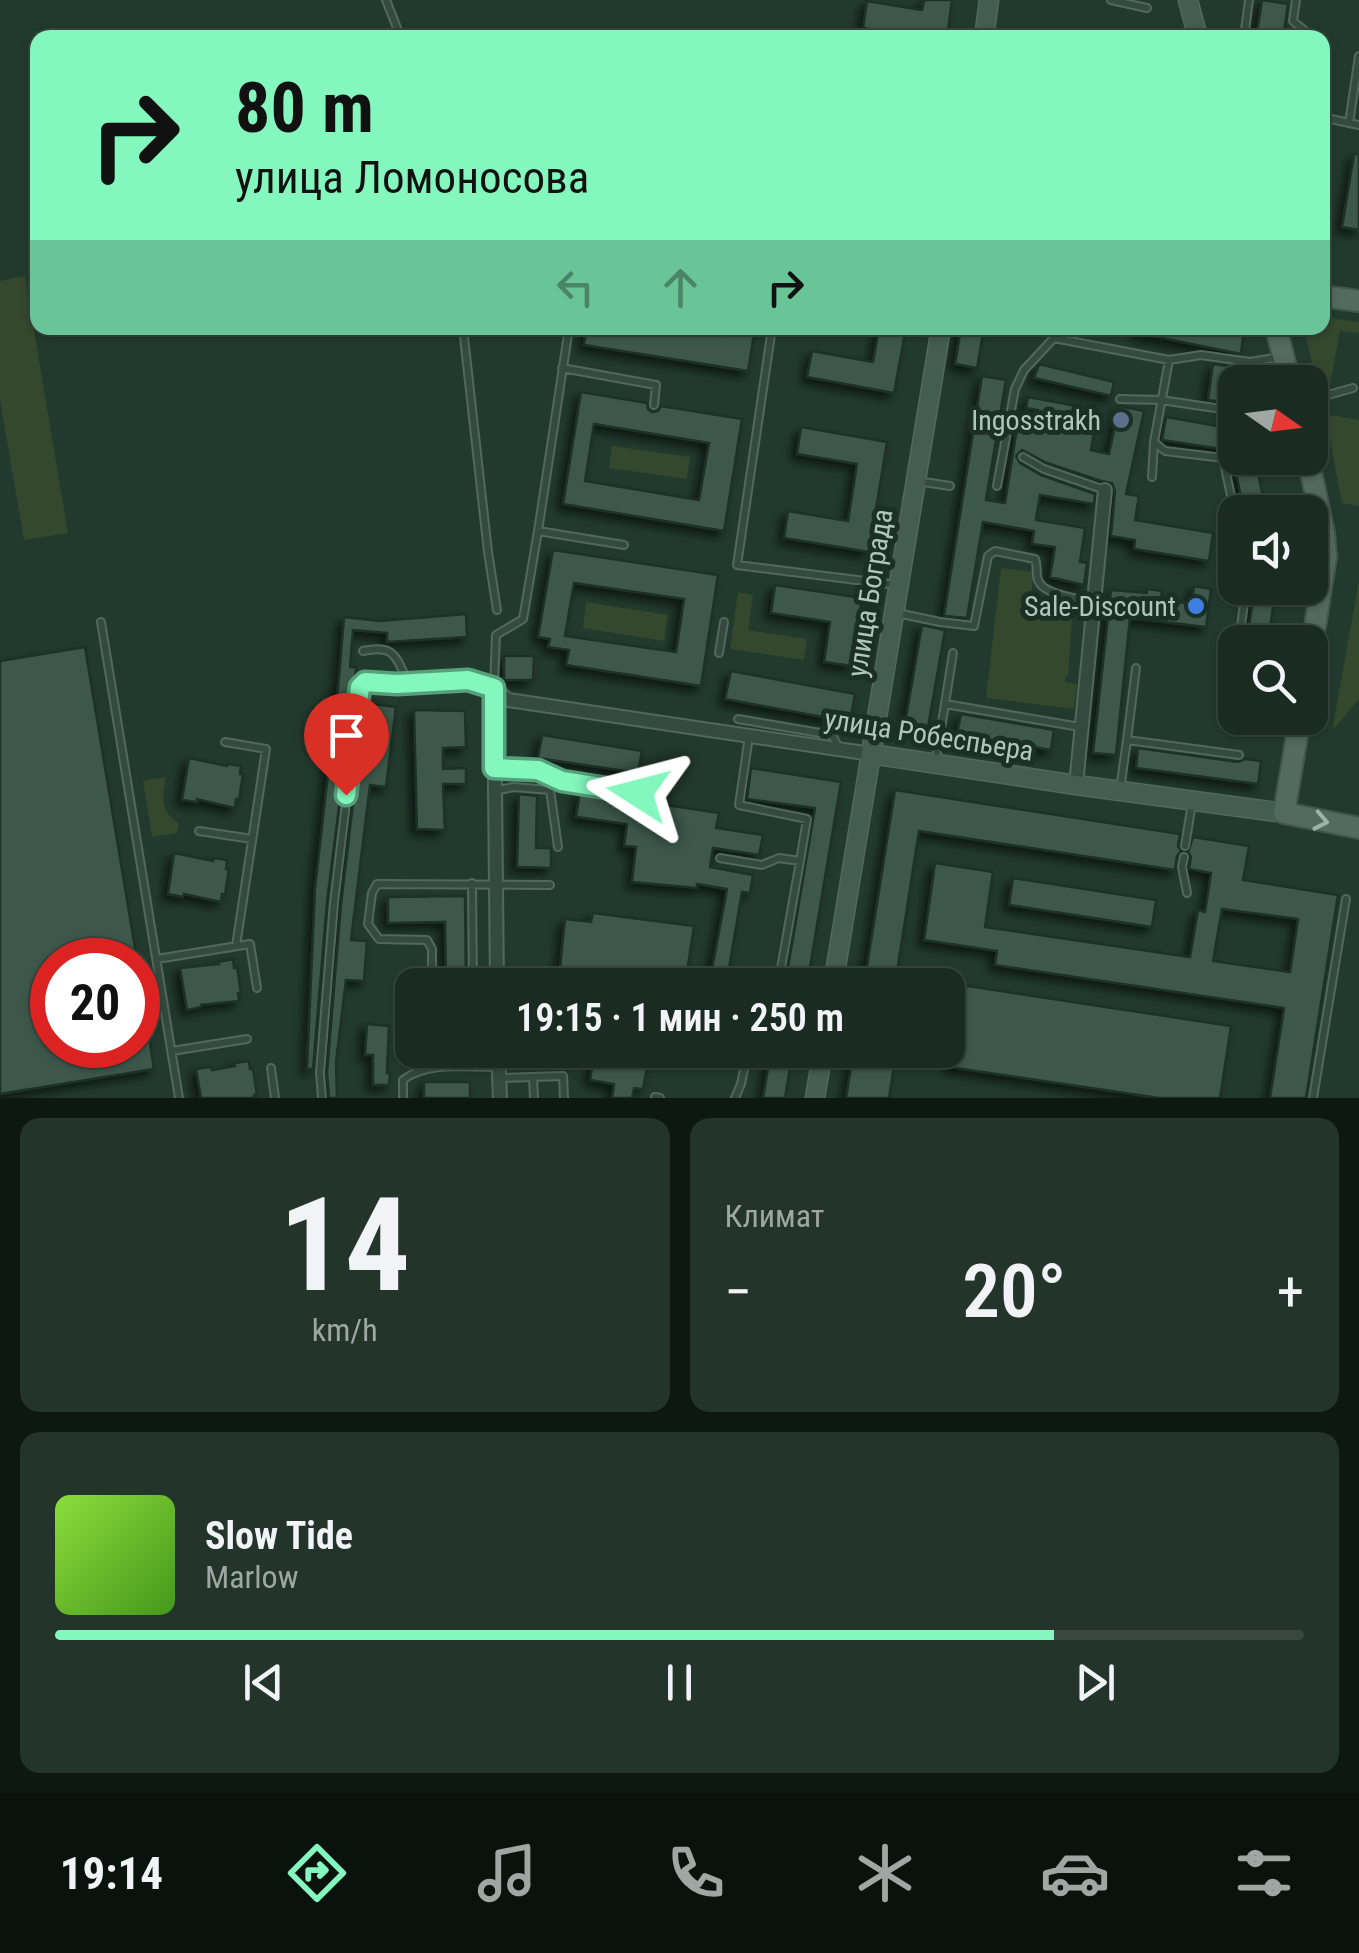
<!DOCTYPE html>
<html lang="ru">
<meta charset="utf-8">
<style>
body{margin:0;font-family:"Roboto Condensed",sans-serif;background:#23342a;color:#f1f3f6;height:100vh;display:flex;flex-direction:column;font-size:38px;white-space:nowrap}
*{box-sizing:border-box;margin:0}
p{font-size:32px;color:#9fa7a5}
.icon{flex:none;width:55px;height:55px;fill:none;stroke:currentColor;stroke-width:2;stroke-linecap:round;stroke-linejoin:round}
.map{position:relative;height:1098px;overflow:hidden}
.details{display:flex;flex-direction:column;gap:20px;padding:20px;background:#0e1813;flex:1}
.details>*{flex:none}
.guide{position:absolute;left:30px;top:30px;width:1300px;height:305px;border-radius:20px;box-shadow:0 2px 8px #0004,0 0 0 2px #384840;background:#84f7be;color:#111;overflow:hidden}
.needle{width:65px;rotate:104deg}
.controls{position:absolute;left:1218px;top:365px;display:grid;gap:20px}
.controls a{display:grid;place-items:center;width:110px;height:110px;border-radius:20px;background:#1a2c22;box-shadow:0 2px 8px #0004,0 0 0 2px #384840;font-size:50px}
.speed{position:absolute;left:30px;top:938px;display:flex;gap:20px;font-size:50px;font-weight:700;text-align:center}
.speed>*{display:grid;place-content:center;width:130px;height:130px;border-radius:50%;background:#1a2c22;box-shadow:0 2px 8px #0004,0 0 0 2px #384840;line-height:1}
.speed .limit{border:15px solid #d22;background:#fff;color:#111}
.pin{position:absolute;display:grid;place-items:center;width:85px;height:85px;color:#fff;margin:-102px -42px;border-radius:50% 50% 50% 0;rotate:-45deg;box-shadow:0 0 10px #0007}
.pin .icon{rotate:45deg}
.me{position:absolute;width:110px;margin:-55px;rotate:279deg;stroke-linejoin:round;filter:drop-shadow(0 0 8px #0008)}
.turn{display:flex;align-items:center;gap:35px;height:210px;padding:0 40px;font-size:45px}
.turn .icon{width:130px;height:130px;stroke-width:2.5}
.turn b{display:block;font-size:70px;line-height:85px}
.lanes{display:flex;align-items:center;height:95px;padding:0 40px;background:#0003;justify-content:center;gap:50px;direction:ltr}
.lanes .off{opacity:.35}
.big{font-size:75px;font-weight:600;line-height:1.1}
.details .tile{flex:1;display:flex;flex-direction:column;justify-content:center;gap:15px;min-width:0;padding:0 35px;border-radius:20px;background:#23342a}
.details .dial{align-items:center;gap:0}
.dial b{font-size:130px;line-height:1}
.song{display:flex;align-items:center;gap:30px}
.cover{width:120px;height:120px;border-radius:15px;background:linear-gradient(135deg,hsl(90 70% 55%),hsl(100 70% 35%))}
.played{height:10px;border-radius:5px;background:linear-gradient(90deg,#84f7be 80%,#384840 80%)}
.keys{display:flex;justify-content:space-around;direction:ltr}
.heat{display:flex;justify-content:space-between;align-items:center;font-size:55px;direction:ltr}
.details .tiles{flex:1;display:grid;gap:20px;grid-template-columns:1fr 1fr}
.tile:last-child{grid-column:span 2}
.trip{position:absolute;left:395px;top:968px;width:570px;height:100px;border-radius:20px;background:#1a2c22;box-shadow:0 2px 8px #0004,0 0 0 2px #384840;font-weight:600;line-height:100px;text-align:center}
.tabs{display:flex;height:160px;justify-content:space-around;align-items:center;background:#0a120e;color:#9fa7a5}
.tabs .icon{width:70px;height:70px}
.tabs .current{color:#84f7be}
.tabs b{font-size:45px;color:#f1f3f6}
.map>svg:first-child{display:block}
.green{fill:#33482d}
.building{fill:#3e594b;stroke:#1d3126;stroke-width:2.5;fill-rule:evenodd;filter:url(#shadow)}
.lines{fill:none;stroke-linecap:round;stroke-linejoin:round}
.lane-casing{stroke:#53685d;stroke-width:10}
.street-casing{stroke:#53685d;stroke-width:16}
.secondary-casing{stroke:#53685d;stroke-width:21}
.primary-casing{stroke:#42564b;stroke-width:24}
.lane{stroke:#354a3f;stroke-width:6}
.street{stroke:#354a3f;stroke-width:12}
.secondary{stroke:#435d50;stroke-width:18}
.primary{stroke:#536a5e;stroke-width:20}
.oneway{stroke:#9db4a8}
.route-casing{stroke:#56a17c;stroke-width:25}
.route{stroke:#84f7be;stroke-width:18}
.service-dot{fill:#5c6f8a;stroke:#1b2f24;stroke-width:4}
.shop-dot{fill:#3f7fe0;stroke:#1b2f24;stroke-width:4}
.labels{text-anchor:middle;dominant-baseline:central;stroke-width:10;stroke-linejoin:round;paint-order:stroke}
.poi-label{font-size:28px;fill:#b0c6bb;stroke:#1b2f24;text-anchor:end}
.street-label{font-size:28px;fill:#b0c6bb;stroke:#1b2f24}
</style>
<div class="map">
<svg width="1359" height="1098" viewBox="0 0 1359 1098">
<defs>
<filter id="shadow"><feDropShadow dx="-5.5" dy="5.5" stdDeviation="5" flood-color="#0009"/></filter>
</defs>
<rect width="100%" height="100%" fill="#223a2d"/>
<path class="green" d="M25,276L68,533L24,540L0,400V281Z
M1323,317L1359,322V333L1340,331L1330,384L1317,383L1304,328H1322Z
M1325,414L1359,420V506L1342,503Z
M612,446L690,457L687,479L609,468Z
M1001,568L1034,572L1031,595L1057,598L1060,607L1072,617L1068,676H1066L1065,682L1077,684L1074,709L986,698Z
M1359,581V699L1332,731Z
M738,592L753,595L748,630L807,639L804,660L730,649Z
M586,602L668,615L664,641L583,628Z
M166,777C163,796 159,811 179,823L177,833L152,837L143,781Z"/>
<path class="building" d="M924,0H952L947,38H919L863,28L867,1L922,10Z
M1262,0L1288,4L1283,38H1256Z
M1354,154H1359V230L1342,227Z
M586,328H667L727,336L729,328H755L748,371L584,345Z
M879,328H906L894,393L807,377L812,351L873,362Z
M961,328H984L977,368L955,364Z
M1137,328H1244L1241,354L1137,333Z
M1039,364L1114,382L1111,396L1034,378Z
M1213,364L1242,368L1240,382H1235V404L1208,400Z
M982,376L1006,380L986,500L1005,503L1017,428L1034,431L1038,410L1026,408L1028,397L1098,410L1091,450L1109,454L1119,406L1144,411L1126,494L1139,496L1135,520L1213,533L1209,561L1134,549L1135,540L1111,536L1115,491L1112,483L1101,481L1047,463L1022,450L1016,456L1020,463L1041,475L1095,494L1094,504L1040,495L1036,520L1085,528L1080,562L1087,563L1084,585L1050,577L1055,547L1032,544L1034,531L983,522L967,618L944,616Z
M581,392L647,403L648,409L652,412L658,411L661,406L742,419L724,531L563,504ZM594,424L709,443L699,500L585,481Z
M1166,417L1235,429V451L1162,440Z
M801,427L887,442L869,552L784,538L788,511L848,521L857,464L797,454Z
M1233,458H1255L1266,512H1244Z
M553,550L718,575L701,686L566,665L569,650L548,647L550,639L538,637ZM574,583L684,599L676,652L565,636Z
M775,585L862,598L852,666L824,662L830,622L771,613Z
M1194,586L1211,589L1206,627L1130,618L1116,755L1093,753L1111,590L1147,593V589L1162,591L1161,600L1192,604Z
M1254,590L1275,593L1268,642H1247Z
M466,614L467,637L387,642V633L353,630L350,667H356L355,680L327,902L313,1069H307L315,888L339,678L344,617L380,621Z
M922,625L945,630L928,727L905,723Z
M85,647L137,960H52V1045H138V999L143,998L154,1069L0,1094V661Z
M504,656H534L533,680H504Z
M731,671L855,694L850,722L725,699Z
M365,703L396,707L386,787L370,785L351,940L367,941L364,981L346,980L336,1062L337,1098H329L327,1073L341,904Z
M414,710L465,711L466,747L443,748V769L466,768V784H443L445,830L417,829Z
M961,714L1054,730L1051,750L957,734Z
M542,735L642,751L638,773L538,758Z
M1138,748L1238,762L1245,759L1261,761L1258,784L1136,768Z
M189,758L227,766V764L241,766L240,774H243L239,800L236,799L235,808L197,799V802L182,800Z
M751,768L841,782L807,985H785L815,808L747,799Z
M895,790L1180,834L1178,846L1181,851L1177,856L1175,870L919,831L895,985H864Z
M580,792L719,813L716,828L763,835L759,855L713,848L710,867L753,875L750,893L742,892L729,968L763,973L762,985L726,982V985H709L727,889L697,884V888L632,882L636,847L624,846L627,824L576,817Z
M519,794L537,796L536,848H551V868L517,867Z
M1193,837L1249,846L1243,880L1338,895L1306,1098H1270L1284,1008L995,965L997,951L924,940L935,863L993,872L985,927L1190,957L1198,910L1205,912L1211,873L1189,869L1191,857L1188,852ZM1222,909L1298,919L1290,972L1213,961Z
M174,853L213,861V858L227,860L226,869H229L225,895L222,894L221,902L184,894L183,897L168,894Z
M1013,878L1156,900L1152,927L1009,905Z
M465,896L466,985H446L445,922L388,923V897Z
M593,913L694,926L685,985H630L559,977L565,919L591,922Z
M233,959L234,968L237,967L241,993H238L239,1001L201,1005V1007L187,1010L180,968L219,964L218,962Z
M961,985L1231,1026L1220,1098H1159L949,1067Z
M367,1024L389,1026L387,1073H390L389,1085H373V1055H365Z
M595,1050H650L643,1089L634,1088L632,1098H612L614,1084L590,1080Z
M771,1050H793L785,1098H763Z
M854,1050H885L884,1059L895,1060L889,1098H846Z
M249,1061L250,1069H253L257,1095H254V1098H201L196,1069L211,1067L212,1070L235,1066L234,1063Z
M424,1082H470V1098H424Z"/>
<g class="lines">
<g class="lane-casing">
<path id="lane" d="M386,0L401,38
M1111,0L1147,8
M1296,0L1293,21L1304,30L1303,38
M1244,38L1249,0
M1359,56L1349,123L1359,125
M1322,117L1349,123
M463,328L488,552L497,610
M772,328L737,565L897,585
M1056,328L1054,338L1169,360L1201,355L1250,362L1279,357
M562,368L656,385L654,405
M1120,399L1161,400L1235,411
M1310,400L1353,388
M1154,442L1165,451L1223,458L1235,515
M1023,457L1044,469L1105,490
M1152,477L1154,442L1169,360
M917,481L950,486
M997,486L1015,389L1024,370L1054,338
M538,531L569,328
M897,613L940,622L974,626L988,556L995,551L1035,559C1038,566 1035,575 1039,582C1045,594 1079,600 1092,601
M101,622L179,1098
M1239,642L1246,588
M363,651C395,644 396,657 408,683L466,680
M719,653L724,622
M953,653L945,704L1080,727
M1235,681L1231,718L1296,734
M494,686L496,635L523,619L538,531L624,545
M738,719L832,735L839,748
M749,736L739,805L807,819L800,861
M1127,740L1136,668
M225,742L266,749L236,946
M936,759L945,704
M494,768L538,769L562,781L639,793
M1120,790L1127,740L1239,755
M495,791L513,787L550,790L558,847
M199,831L252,839
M1185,846L1192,803
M1184,857L1182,867L1187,893
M720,858L762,865L779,858L800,861L778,985
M472,883L473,985
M157,959L250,944L257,988
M432,985V949L427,940L379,939L368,924L372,893L377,884L550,885
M433,1050V1068
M474,1050L475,1067
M172,1051L247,1039
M271,1068L275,1098
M533,1077L534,1098
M500,1078L563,1076L564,1098
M655,1097L660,1098
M322,1098L320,1073L334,903L360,687L365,682L408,683
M403,1098V1080C427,1061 468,1067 497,1067
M735,1098L741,1084L748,1050
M1313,1098L1346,899"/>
</g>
<g class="street-casing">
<path id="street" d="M467,680L494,688L508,700L871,754
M494,688L497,985
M1076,785L1105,490
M498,1050L500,1098"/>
</g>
<g class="secondary-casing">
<path id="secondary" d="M1188,0L1198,38
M984,38L989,0
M871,754L1076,785L1284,813
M833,985L941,328
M815,1098L823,1050"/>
</g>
<g class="primary-casing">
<path id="primary" d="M1322,296L1359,301
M1276,328L1290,382
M1308,458L1324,533L1326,557L1310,658
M1300,718L1284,813L1359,828"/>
</g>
<use href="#lane" class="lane"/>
<use href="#street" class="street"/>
<use href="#secondary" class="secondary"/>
<use href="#primary" class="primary"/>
</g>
<defs><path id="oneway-chevron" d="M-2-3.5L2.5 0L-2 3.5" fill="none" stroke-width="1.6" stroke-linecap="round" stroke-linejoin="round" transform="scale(2.5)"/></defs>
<use class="oneway" href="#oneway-chevron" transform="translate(1321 821) rotate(11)"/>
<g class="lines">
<g class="route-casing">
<path id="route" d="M346,795L360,687L365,682L397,684L468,680L494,688V768L538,770L562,781L638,793"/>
</g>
<use href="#route" class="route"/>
</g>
<circle class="service-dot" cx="1121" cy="420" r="10"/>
<circle class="shop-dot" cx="1196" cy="606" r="10"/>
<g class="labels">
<g class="poi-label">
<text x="1101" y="420">Ingosstrakh</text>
<text x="1176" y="606">Sale-Discount</text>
</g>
<g class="street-label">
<text transform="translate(870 593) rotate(-81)">улица Бограда</text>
<text transform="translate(929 735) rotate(9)">улица Робеспьера</text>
</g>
</g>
</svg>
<div class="controls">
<a><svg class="needle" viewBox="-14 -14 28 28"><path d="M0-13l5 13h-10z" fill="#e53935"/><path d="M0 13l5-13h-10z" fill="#9fa7a5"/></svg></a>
<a><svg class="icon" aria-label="sound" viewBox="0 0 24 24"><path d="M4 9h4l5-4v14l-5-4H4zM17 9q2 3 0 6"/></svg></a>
<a><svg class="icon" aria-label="search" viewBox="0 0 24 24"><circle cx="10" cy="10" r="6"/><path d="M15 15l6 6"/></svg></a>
</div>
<div class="speed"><div class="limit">20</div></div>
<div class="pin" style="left:346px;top:795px;background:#d93025"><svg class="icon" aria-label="arrive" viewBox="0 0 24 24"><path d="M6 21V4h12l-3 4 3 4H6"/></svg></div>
<svg class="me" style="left:638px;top:793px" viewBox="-20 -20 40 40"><path d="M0-17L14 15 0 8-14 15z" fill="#84f7be" stroke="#fff" stroke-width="4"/></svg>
<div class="trip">19:15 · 1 мин · 250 m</div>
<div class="guide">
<div class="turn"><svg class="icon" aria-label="right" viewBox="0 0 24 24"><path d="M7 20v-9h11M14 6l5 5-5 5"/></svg><div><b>80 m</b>улица Ломоносова</div></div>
<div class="lanes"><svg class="icon off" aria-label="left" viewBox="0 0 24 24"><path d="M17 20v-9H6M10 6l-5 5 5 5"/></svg><svg class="icon off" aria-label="ahead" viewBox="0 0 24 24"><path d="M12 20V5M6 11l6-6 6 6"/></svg><svg class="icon" aria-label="right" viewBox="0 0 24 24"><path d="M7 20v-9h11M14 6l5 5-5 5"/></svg></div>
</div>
</div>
<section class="details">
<div class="tiles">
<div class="tile dial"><b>14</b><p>km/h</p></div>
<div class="tile"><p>Климат</p>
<div class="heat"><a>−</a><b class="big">20°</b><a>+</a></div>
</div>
<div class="tile">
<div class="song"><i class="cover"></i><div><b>Slow Tide</b><p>Marlow</p></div></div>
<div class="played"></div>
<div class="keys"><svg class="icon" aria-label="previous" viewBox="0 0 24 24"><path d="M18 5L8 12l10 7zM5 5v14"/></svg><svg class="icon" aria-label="pause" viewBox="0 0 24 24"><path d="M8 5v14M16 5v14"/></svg><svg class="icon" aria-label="next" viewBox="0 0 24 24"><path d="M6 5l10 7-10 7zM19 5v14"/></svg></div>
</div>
</div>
</section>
<nav class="tabs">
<b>19:14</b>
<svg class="icon current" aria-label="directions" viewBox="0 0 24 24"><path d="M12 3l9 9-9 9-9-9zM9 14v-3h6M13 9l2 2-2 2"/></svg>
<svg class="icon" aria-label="music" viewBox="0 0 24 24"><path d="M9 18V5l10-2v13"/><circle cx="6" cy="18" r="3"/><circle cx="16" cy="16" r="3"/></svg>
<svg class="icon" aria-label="phone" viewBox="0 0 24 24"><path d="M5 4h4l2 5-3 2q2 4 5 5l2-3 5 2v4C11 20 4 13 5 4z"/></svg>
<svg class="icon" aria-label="climate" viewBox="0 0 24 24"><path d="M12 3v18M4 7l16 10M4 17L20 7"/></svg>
<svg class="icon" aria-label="car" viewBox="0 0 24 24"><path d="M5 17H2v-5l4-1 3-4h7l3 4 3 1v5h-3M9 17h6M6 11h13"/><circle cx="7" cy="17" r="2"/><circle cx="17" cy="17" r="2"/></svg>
<svg class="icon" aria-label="filters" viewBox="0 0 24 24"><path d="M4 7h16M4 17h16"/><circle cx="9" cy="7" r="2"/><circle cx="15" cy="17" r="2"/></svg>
</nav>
